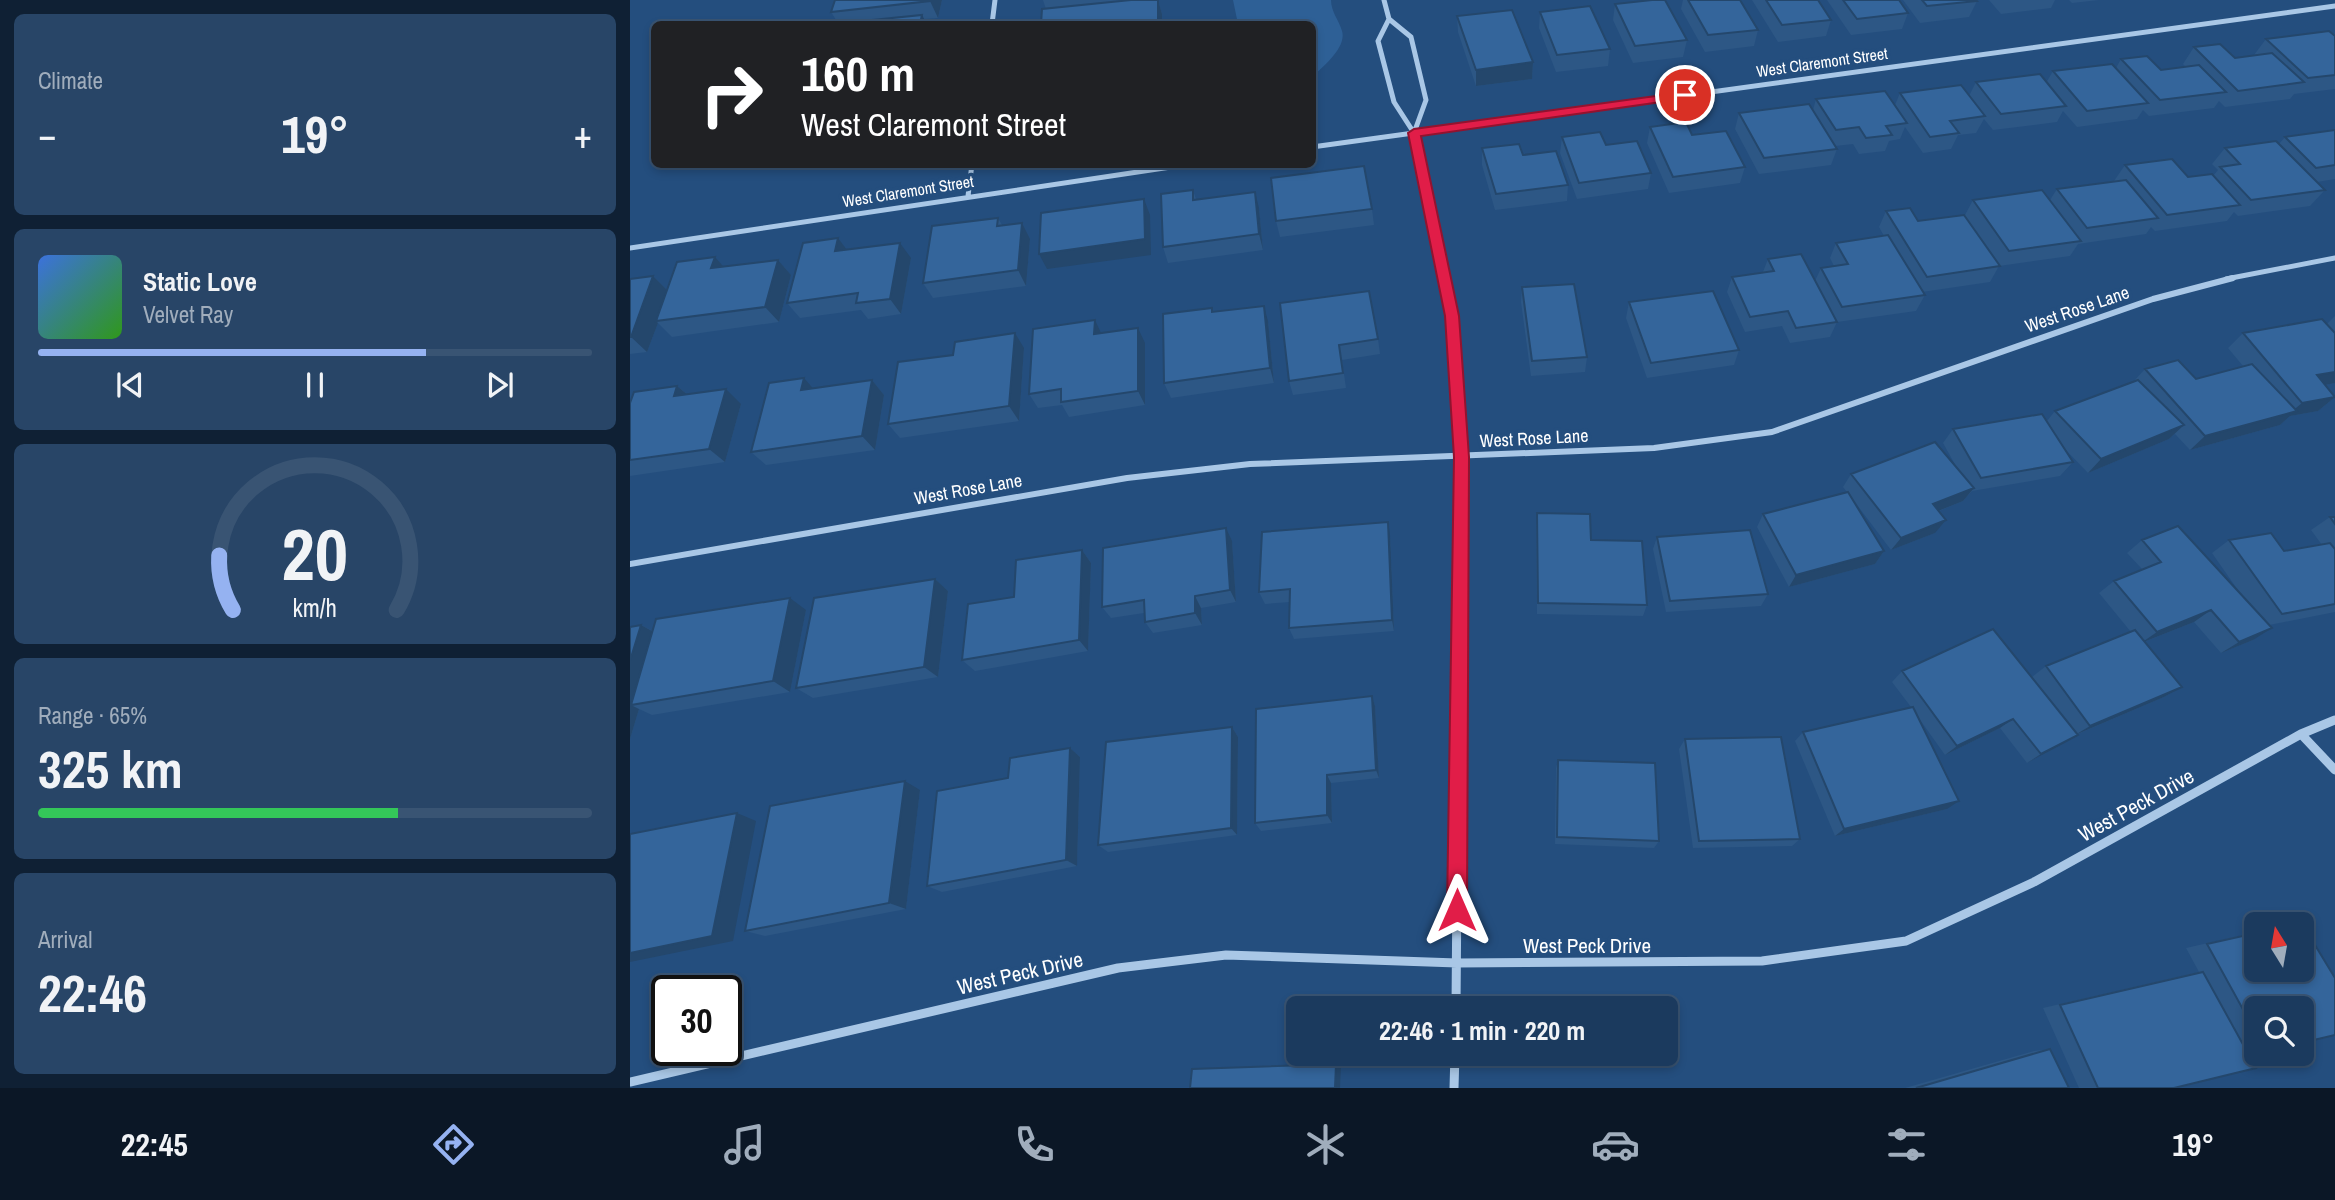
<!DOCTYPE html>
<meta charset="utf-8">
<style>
body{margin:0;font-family:"Archivo Narrow",sans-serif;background:#284567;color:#f1f3f6;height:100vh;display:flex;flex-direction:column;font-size:26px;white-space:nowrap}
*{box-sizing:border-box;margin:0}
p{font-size:23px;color:#a0adbc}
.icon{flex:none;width:38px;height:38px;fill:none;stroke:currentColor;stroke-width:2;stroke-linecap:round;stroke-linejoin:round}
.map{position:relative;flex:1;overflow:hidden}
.drawer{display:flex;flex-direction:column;gap:14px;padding:14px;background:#0f2034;width:630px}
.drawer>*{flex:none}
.hud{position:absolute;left:21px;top:21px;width:665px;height:147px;border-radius:10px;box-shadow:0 4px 10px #0003,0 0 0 2px #395473;background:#202124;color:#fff;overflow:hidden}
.needle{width:46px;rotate:349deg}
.buttons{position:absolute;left:1614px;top:912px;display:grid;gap:14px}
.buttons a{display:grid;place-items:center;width:70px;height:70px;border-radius:10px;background:#1b3a5e;box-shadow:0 4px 10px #0003,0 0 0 2px #395473;font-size:35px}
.speed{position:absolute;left:21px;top:975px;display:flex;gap:14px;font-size:35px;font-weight:700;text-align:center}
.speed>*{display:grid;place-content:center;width:91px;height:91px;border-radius:50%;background:#1b3a5e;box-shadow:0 4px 10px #0003,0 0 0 2px #395473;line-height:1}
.speed .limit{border:4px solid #111;border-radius:10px;background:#fff;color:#111}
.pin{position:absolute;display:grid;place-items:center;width:60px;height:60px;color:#fff;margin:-30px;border:4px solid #fff;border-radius:50%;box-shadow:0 2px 7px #0007}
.me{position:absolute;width:77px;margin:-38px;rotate:0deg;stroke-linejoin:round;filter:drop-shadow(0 0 5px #0008)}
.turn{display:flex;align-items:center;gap:24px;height:147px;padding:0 35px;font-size:32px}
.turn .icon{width:91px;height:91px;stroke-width:2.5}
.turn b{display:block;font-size:49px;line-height:60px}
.big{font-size:52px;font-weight:700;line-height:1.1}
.drawer .widget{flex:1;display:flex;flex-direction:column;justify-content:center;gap:10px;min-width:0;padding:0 24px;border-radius:10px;background:#284567}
.drawer .dial{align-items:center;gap:0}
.dial svg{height:182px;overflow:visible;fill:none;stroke:#395473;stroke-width:7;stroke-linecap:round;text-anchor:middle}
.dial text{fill:#f1f3f6;stroke:none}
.song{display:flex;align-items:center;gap:21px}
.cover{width:84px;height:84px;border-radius:10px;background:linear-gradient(135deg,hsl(220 70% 55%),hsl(110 70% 35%))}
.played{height:7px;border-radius:4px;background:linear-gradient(90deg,#95b2f1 70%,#395473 70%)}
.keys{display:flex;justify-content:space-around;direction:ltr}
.heat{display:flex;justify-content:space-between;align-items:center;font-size:38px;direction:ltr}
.charge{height:10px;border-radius:5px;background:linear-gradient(90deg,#34c759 65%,#395473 0)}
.trip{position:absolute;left:656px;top:996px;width:392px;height:70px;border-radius:10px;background:#1b3a5e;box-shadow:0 4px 10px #0003,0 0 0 2px #395473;font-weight:700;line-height:70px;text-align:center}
.tabs{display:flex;height:112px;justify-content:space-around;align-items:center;background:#0b1726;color:#a0adbc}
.tabs .icon{width:49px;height:49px}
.tabs .current{color:#95b2f1}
.tabs b{font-size:32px;color:#f1f3f6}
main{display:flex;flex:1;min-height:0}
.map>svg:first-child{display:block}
.green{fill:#2e6096}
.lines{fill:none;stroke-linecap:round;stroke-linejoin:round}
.street-far2{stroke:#a9c7e6;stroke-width:5}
.street-far1{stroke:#a9c7e6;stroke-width:6}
.street{stroke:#a9c7e6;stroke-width:9}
.wall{fill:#2d5785}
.shaded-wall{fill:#24476c}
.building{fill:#34659b;stroke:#24476c;stroke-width:2}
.route{fill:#e11d48;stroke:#92132f;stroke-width:2}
.labels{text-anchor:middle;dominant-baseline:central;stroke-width:7;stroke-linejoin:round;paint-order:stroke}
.far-street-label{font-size:16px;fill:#fff;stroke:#244e7e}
.street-label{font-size:18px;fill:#fff;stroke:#244e7e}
.near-street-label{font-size:21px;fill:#fff;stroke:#244e7e}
</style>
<main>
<section class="drawer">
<div class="widget"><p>Climate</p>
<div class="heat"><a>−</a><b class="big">19°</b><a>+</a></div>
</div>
<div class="widget">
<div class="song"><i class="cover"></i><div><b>Static Love</b><p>Velvet Ray</p></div></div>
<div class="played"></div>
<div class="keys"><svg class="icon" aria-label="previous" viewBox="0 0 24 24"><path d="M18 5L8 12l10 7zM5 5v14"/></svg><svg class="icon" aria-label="pause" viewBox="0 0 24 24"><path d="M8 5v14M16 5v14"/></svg><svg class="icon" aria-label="next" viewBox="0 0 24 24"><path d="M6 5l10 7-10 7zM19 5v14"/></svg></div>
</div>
<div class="widget dial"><svg viewBox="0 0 100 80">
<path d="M14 69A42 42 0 1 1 86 69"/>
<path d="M14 69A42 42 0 0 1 8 45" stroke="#95b2f1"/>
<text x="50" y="56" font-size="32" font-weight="700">20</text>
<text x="50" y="72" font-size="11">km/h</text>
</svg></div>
<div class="widget"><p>Range · 65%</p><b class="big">325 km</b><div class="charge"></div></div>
<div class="widget"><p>Arrival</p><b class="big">22:46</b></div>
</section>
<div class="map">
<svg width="1705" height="1088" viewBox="0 0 1705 1088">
<rect width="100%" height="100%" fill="#244e7e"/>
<path class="green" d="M603,0H701C701,12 709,20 712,31C717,47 693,67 683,76L682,24H608Z"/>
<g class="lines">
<path class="street-far2" d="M754,0L759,19L781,37L796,100L784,133
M759,19L748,41L764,102L784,133L814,279
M362,24L365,0
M682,147L1705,6
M338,196L342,164
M0,248L561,164
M1596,279L1705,258"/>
<path class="street-far1" d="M814,278C838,394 830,517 829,635
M0,564L497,478L620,464L1024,448L1142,432L1523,299L1603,278"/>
<path class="street" d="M1671,734L1705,770
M826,1008L829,633
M0,1082L488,968L596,955L827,963L1132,961L1276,941L1404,882L1671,734L1705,720
M824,1088L825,1054"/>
</g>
<path class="wall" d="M312,0L308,18L294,19L297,24H203L208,23L201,12Z
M413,0H528L532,14V24H411L416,9Z
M1053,0H1110L1128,30L1124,46L1075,52L1051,9Z
M1122,0H1188L1201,20L1196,36L1148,42Z
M1197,0H1269L1278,13L1272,29L1221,35Z
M1273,0H1346L1347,1L1339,17L1290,23Z
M1359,0H1425L1421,8L1371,14Z
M1439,0H1469L1442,3Z
M985,4L1057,40L1053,57L1003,63L983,20Z
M910,12L980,49L978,66L926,72L909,28Z
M827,16L903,62L902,79L846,86L828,32Z
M1705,36V89L1664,94L1660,99L1595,107L1589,101L1584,108L1519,116L1513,110L1507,119L1447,127L1433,111L1427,122L1363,130L1354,119L1346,133L1328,135L1321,149L1293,153L1275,127L1270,139L1259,141L1255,151L1229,154L1223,144L1205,146L1207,149L1201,165L1129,174L1105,129L1109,113L1183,110L1186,99L1265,105L1270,93L1339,96L1346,82L1416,83L1423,71L1486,68L1491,59L1531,70L1556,67L1553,64L1564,47L1605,58L1624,55L1636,39Z
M1020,127L1062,135L1115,167L1110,183L1039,193L1017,143Z
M1705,130V179L1687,182L1695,190L1680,206L1608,216L1604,212L1597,221L1525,231L1521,227L1516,234L1448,244L1440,256L1369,266L1360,282L1292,292L1295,295L1286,311L1207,322L1200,337L1160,343L1152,326L1115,332L1097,292L1102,277L1133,272L1138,259L1185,281L1191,268L1204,266L1200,258L1206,243L1254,236L1249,227L1256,211L1288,221L1335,215L1343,200H1420L1427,189L1484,181L1495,165L1558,177L1583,176L1588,170L1582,164L1595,148L1649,144L1655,137Z
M932,137L976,145L1021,173L1018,189L947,199L930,153Z
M852,148L893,155L938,185L937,201L865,210L852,165Z
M563,190L566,199L629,208L633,250L538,263L533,247Z
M742,209L744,225L650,237L646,221Z
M368,218L372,225L400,239L396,286L303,298L293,283Z
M216,250L281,258L271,314L238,319L231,310L170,318L157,303Z
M148,260L161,275L149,322L42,337L28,323L17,352L0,354V279L23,276L37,290L94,267Z
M892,287L957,357L955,372L901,376L891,302Z
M999,302L1109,350L1104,365L1017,378L996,318Z
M650,303L748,339L750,354L712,360L716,388L663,395L659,381Z
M582,308L583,312L638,321L644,383L541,398L534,383Z
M1705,316V383L1695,385L1705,397L1688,411L1660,416L1650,425L1560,450L1545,434L1539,439L1458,473L1431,445L1443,462L1430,476L1342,491L1333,501L1309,511L1305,533L1261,550L1224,501L1254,551L1245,564L1159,587L1127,527L1133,514L1217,492L1213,487L1221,474L1327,468L1313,443L1323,429L1417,421L1425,411L1503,382L1515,369L1566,379L1613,366L1598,348L1613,333L1697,324Z
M471,333L515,343V405L439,417L432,405L408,408L399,394Z
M394,348L389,421L270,438L258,424Z
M242,380L254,395L245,450L136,465L121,452L183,389Z
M47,386L57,394L111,404L95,462L0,476V403Z
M907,513L961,540L1017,605L1013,616L907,614L906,526Z
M1700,517H1705V612L1639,625L1623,640L1591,653L1564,622L1514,642L1552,687L1534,697L1448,734L1433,744L1397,763L1370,728L1315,755L1288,717L1317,809L1205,836L1165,741L1173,732L1281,707L1262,682L1272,671L1402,677L1416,666L1501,632L1469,593L1484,581L1512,569L1497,553L1512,540L1612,596L1582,553L1599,540L1654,551L1692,545L1681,530Z
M760,535L764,631L664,639L659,628L660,602L635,604L629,592Z
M1027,537L1138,594L1131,606L1036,612L1023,549Z
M602,541L606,602L571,608L572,625L523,633L515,622L514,613L481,618L472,607Z
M452,550L461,563L458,651L345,671L332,660L384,597Z
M305,579L318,591L308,677L183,698L166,688Z
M176,610L160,692L22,715L9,709L0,739V627L11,625L23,631Z
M742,696L745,706L749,778L701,783L702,823L631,831L625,823Z
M602,727L608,737L607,835L478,852L468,845Z
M1055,739L1170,839L1162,846L1063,848L1049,749Z
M440,748L450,757L447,866L312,892L297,886L378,778Z
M928,760L1029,841L1024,848L925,844L926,768Z
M290,790L276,909L135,936L115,931Z
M1626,932V1052H1617L1544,1088H1449L1413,1008L1569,972L1556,948Z
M1420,1049L1439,1088H1275L1404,1051Z"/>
<path class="shaded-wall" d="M300,0H312L308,18L300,1Z
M528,0L532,14V24H528Z
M292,15L297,24H290Z
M903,62L902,79L846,86V70Z
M625,192L629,208L633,250L629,234Z
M514,199L520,215L521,255L417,269L409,254Z
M392,223L400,239L396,286L388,270Z
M208,238L220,254L205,251Z
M270,243L281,258L271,314L260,299Z
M85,257L99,273L81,268Z
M148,260L161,275L149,322L135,307Z
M23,276L39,292L26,321L28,323L17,352L1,337Z
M634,306L638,321L644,383L640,368Z
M465,320L472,335L464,334Z
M508,328L515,343V405L508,391Z
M385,333L394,348L389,421L379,406Z
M1705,372V383L1670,390L1687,375Z
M174,378L187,393L171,390Z
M242,380L254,395L245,450L232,436Z
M47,386L64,400L44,396Z
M96,389L111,404L95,462L79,449Z
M1705,397L1688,411L1660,416L1650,425L1560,450L1575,436L1661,412L1672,403Z
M1554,425L1539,439L1458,473L1471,459Z
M1344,488L1333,501L1293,517L1303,504Z
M1316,520L1305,533L1261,550L1271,538Z
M758,522L760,535L764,631L762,620Z
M596,528L602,541L606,602L600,590Z
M452,550L461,563L458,651L449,640Z
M1254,551L1245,564L1159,587L1166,575Z
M305,579L318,591L308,677L294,667Z
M565,596L571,608L572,625L565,613Z
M160,598L176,610L160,692L143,681Z
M1581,610L1564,622L1511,643L1527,632Z
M11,625L31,636L1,705L9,709L0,739V661Z
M1642,628L1623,640L1591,653L1609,642Z
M1552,687L1534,697L1445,735L1460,726Z
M742,696L745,706L749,778L746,770Z
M1383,719L1370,728L1315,755L1327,746Z
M602,727L608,737L607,835L601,828Z
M1448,735L1433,744L1397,763L1411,754Z
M440,748L450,757L447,866L436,860Z
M697,775L701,783L702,823L697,815Z
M275,781L290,790L276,909L259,903Z
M1329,801L1317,809L1205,836L1214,829Z
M107,813L126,821L103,941L0,962V953Z
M706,1064L711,1065L710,1088H705Z"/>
<path class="building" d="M205,0H300V1L201,12Z
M501,0H528V24H411L412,9Z
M1022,0H1035L1057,40L1005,46L985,4Z
M1058,0H1110L1128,30L1078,35Z
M1136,0H1188L1201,20L1152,25Z
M1213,0H1269L1278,13L1227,19Z
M1292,0H1346L1347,1L1297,6Z
M960,6L980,49L927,55L910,12Z
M882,10L903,62L846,70L827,16Z
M292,15L290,24H203Z
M1699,31L1705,36V75L1678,78L1636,39Z
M1590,44L1605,58L1642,53L1674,82L1608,91L1564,47Z
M1517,56L1531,70L1569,65L1596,92L1530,100L1491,59Z
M1482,64L1518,103L1457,111L1423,71Z
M1410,74L1436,106L1371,114L1346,82Z
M1331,85L1355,116L1320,121L1329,133L1300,137L1270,93Z
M1255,91L1277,123L1256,126L1262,135L1236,138L1229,127L1206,130L1186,99Z
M1179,104L1207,149L1134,158L1109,113Z
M1056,122L1062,135L1096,131L1115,167L1043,177L1020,127Z
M1705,130V165L1686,168L1655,137Z
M970,132L976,145L1007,141L1021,173L949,183L932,137Z
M1646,141L1695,190L1621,200L1590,167L1610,164L1595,148Z
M889,144L893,155L926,151L938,185L866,194L852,148Z
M1542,159L1558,177L1582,174L1610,205L1537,215L1495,165Z
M734,166L742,209L646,221L641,178Z
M1496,180L1528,218L1457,228L1427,189Z
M563,190V200L625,192L629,234L533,247L531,194Z
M1412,190L1451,241L1379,251L1343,200Z
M514,199L515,239L409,254L411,213Z
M1280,208L1288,221L1334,215L1370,266L1297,277L1256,211Z
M368,218L367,226L392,223L388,270L293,283L302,226Z
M1258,235L1295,295L1212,307L1191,268L1218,264L1206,243Z
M208,238L205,251L270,243L260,299L226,303L228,293L157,303L173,243Z
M1171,254L1207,322L1166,328L1158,311L1120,317L1102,277L1144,271L1138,259Z
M85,257L81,268L148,260L135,307L26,321L47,262Z
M23,276L1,337H0V279Z
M944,284L957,357L902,361L892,287Z
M739,291L748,339L709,345L713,373L659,381L650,303Z
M1083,291L1109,350L1021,363L999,302Z
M634,306L640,368L534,383L533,314L582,308V312Z
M1692,319L1705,333V372L1687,375L1705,397L1672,403L1613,333Z
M465,320L464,334L508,328V391L431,402V389L399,394L403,329Z
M385,333L379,406L258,424L268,362L323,355L325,342Z
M1548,360L1566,379L1622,364L1667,411L1575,436L1515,369Z
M174,378L171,390L242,380L232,436L121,452L139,383Z
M1508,380L1554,425L1471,459L1425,411Z
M47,386L44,396L96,389L79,449L0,460V403L4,392Z
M1412,414L1443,462L1351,478L1323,429Z
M1305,442L1344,488L1303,504L1316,520L1271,538L1221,474Z
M1218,492L1254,551L1166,575L1133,514Z
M907,513L960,514L961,540L1012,541L1017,605L908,603Z
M1700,517H1705V524Z
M758,522L762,620L659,628L660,589L629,592L632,532Z
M1548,526L1642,628L1609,642L1581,610L1527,632L1484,581L1531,562L1512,540Z
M596,528L600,590L565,596V613L515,622L514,600L472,607L473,548Z
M1120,530L1138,594L1040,601L1027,537Z
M1641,533L1654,551L1700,543L1705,549V604L1652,614L1599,540Z
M452,550L449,640L332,660L338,604L384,597L386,560Z
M305,579L294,667L166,688L184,598Z
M160,598L143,681L1,705L26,619Z
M11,625L0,661V627Z
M1363,629L1448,735L1411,754L1383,719L1327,746L1272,671Z
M1505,630L1552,687L1460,726L1416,666Z
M742,696L746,770L697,775V815L625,823L626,709Z
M1283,707L1329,801L1214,829L1173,732Z
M602,727L601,828L468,845L476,742Z
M1151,737L1170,839L1069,841L1055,739Z
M440,748L436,860L297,886L307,791L378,778L380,758Z
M928,760L1025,763L1029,841L927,837Z
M275,781L259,903L115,931L140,806Z
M107,813L82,936L0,953V834Z
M1671,922L1705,978V1035L1671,1043V1008H1626V1033L1577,944L1626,933V970H1671V924H1663Z
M1573,972L1626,1068L1544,1088H1468L1430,1005Z
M1420,1049L1439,1088H1286Z
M706,1064L705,1088H560L562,1069Z"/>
<path class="route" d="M1055,92L1061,95L1059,98L791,136L829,316L839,457L837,910L834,917L827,920L820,917L817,910L824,457L815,316L778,133L784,129Z"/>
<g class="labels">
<g class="far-street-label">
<text transform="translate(1192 62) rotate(-8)">West Claremont Street</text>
<text transform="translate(278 191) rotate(-9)">West Claremont Street</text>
</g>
<g class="street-label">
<text transform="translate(1447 309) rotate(-19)">West Rose Lane</text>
<text transform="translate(904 438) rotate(-3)">West Rose Lane</text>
<text transform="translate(338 489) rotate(-10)">West Rose Lane</text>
</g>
<g class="near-street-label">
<text transform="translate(1506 805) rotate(-29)">West Peck Drive</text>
<text x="957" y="945">West Peck Drive</text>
<text transform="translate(390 973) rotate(-13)">West Peck Drive</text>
</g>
</g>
</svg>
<div class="buttons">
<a><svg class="needle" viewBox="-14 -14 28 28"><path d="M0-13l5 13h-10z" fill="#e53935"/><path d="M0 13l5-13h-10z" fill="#a0adbc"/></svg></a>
<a><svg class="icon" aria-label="search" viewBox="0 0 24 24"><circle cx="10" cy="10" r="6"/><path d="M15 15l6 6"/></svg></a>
</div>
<div class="speed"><div class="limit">30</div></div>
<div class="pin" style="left:1055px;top:95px;background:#d93025"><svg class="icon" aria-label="arrive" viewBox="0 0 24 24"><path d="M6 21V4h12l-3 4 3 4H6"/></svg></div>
<svg class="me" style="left:827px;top:910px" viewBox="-20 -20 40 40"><path d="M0-17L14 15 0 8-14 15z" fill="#e11d48" stroke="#fff" stroke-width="4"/></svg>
<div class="trip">22:46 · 1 min · 220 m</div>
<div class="hud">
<div class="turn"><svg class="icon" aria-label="right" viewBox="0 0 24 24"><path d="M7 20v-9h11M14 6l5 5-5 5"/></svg><div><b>160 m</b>West Claremont Street</div></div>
</div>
</div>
</main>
<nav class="tabs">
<b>22:45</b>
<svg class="icon current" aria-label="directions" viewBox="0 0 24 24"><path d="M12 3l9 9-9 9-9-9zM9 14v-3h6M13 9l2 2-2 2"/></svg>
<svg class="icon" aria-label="music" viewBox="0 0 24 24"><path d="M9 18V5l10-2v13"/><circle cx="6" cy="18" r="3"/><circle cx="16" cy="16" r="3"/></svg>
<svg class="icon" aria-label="phone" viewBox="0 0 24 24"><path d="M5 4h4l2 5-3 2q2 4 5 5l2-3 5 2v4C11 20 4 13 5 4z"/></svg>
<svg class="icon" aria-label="climate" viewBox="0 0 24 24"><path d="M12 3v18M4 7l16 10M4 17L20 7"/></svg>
<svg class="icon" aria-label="car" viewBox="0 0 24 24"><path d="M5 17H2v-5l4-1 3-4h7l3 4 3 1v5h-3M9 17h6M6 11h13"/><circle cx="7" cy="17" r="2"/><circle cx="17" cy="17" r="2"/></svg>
<svg class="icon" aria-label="filters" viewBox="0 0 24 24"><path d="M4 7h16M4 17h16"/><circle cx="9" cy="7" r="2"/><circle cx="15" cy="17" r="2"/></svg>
<b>19°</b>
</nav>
